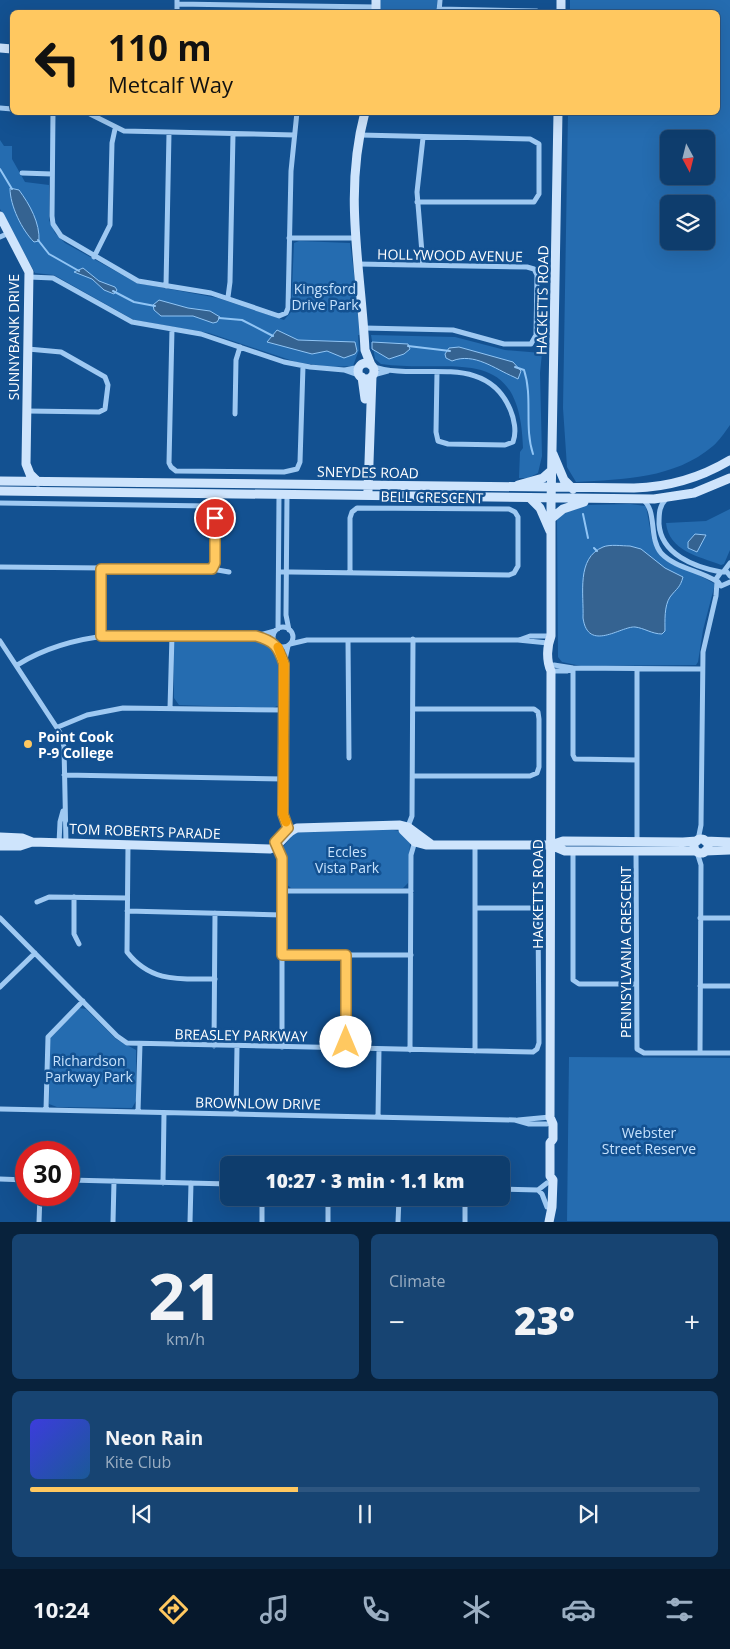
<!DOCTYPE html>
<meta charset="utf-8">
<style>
body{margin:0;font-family:"Open Sans",sans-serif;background:#174472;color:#f1f3f6;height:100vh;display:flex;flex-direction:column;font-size:19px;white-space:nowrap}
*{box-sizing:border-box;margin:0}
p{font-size:16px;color:#9baec2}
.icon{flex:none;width:28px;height:28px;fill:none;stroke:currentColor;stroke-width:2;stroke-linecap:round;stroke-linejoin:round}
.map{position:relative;height:1222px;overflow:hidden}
.sheet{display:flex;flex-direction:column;gap:12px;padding:12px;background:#08223c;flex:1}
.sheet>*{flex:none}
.banner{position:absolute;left:10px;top:10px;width:710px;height:105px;border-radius:8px;box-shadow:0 5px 20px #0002,0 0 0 1px #2e5680;background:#ffc860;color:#111;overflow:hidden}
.needle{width:32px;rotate:173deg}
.controls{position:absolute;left:660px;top:130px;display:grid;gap:10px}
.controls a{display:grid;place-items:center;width:55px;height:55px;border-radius:8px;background:#0e3d6d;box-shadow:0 5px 20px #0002,0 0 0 1px #2e5680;font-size:25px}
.speed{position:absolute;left:15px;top:1141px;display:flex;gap:10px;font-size:25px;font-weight:700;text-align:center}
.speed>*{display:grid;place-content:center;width:65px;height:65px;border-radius:50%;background:#0e3d6d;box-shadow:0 5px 20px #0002,0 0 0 1px #2e5680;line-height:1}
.speed .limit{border:8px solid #d22;background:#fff;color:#111}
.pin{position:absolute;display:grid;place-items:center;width:42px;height:42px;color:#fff;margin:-21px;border:2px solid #fff;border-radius:50%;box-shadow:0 1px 5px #0007}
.me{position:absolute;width:55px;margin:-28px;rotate:0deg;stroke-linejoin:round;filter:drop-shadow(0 0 4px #0008)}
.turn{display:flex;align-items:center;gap:18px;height:105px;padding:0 15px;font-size:22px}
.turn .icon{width:65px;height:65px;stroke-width:2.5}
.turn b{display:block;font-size:35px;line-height:42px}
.big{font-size:38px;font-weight:800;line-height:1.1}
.sheet .widget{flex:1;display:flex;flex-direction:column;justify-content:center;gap:8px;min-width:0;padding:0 18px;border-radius:8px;background:#174472}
.sheet .dial{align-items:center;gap:0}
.dial b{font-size:65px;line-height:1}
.song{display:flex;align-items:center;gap:15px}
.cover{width:60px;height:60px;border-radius:8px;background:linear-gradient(135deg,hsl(240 70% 55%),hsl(210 70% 35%))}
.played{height:5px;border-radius:2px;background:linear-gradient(90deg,#ffc860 40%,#2e5680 40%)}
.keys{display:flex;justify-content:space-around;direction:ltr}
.heat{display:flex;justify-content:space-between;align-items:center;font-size:28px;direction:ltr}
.sheet .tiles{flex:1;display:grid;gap:12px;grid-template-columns:1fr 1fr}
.widget:last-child{grid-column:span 2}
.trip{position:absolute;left:220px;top:1156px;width:290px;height:50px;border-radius:8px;background:#0e3d6d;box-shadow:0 5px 20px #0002,0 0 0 1px #2e5680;font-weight:800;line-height:50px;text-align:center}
.dock{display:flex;height:80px;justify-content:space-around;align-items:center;background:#06182c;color:#9baec2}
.dock .icon{width:35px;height:35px}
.dock .current{color:#ffc860}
.dock b{font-size:22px;color:#f1f3f6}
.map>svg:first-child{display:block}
.green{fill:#256cb0;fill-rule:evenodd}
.water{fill:#356391;stroke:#91c5f5}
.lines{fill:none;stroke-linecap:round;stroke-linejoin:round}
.stream{stroke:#91c5f5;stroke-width:2}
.street{stroke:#9fc9f2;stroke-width:5}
.secondary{stroke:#cee4fc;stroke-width:9}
.route-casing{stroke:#a6823e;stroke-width:12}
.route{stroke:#ffc860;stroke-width:9}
.slow{stroke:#f59e0b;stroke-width:9}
.poi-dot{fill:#ffc860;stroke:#135191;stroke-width:2}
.labels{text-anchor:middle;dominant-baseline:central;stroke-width:5;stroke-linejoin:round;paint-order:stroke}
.street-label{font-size:14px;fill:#fff;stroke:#135191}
.park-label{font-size:14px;fill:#c6e2fd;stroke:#135191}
.poi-label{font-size:14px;font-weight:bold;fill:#fff;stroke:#135191;text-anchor:start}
</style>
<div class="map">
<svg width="730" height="1222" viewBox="0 0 730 1222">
<rect width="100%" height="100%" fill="#135191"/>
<path class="green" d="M379,0H437V12H379Z
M570,0H730V425C725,432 719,441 713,446C674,479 624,479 576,482L567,467L563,408L568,113L718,112V12H570ZM669,139H706V176H669ZM669,204H706V241H669Z
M0,140L4,146H12V159L25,182L49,185V220L55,233L65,243L137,283L218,298L284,320L291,312L294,243L299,241L350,243L362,335H358L359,350L353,366L329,367L296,362L209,333L134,320L54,275L35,273L0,209Z
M371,335L455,337L505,350L542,353L540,373L542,456L538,473L528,478H519L520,452L523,448C520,340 454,374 381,364L375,359Z
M630,504L646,506L652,539L659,553L715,584L703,630L698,662L696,665L581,666L562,662L558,657L557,519L560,513L586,505Z
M730,509V550L724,564L721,565C698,556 669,551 666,523L706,521Z
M183,636L258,639C265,640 272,642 276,648C282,658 283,694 279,705L273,708L179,705L174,698L173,645L174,641Z
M388,829L399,831L410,843L408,883L403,888H291L286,884L283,847L295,832Z
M79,1008L86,1009L116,1039L136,1050V1101L132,1108L57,1107L49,1104L50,1038Z
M569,1057L730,1058V1221H567Z"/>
<path class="water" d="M10,188L19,190C30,205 40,223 39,241L34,242C22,230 10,206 10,188Z
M83,268L99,281L115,287L117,290L114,294L104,290L92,279L74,272Z
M159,300L188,308L210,311L220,317L217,322L213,323L193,316H161L154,310L153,305Z
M277,330L298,340L355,342L357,351L355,354L344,358L327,351L312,354L267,342Z
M372,342L408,344L410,349L404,354L389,359L372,349Z
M459,347L513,362L521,371L518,379L514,377C495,369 474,352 452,361L446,358L445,354L449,348Z
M695,534L706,535L697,552L688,548V542Z
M630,546L641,549L665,568L683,577C680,588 677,588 670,597C664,606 665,621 665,631L662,634C652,634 644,628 635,627C621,626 588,653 583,618C584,594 576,558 603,547C610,544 622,546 630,546Z"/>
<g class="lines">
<path class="stream" d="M0,169L12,189
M38,240L49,254L79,271
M113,291L134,302L155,306
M219,318L242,320L273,336
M408,346L450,351
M515,367L524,370C533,397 524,427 533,454
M583,514L588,538
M594,548L597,551"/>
<path class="street" d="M177,4L376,7
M439,9L537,11
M177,12V0
M439,12L440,0
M0,108L12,109
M53,112L52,216L53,224L61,236L138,281L211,293L279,316L286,313L288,308L291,171L297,112
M86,112L124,131L294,135
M360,135L530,139L539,144V194L534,202H417
M423,138L417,192L423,265
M22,173L52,174
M0,237L9,233
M289,238H355
M94,257L110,225L112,143L115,129
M358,264L527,267L534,269L537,275L536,335L531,344H504L453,330L364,328
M29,277L53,278L132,322L201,334L284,362L310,367L344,370L361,376
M166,286L169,133
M228,297L230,282L233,134
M172,329L169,463L171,467L176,471L284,472L297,469L300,462L303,366
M372,366C417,383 485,350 510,409C514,418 517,432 513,442L505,445L448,444L438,441L436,432L437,372
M345,370L360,367
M373,375L388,371
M27,411L99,412L105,409L108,385L105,377L61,352L28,349
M235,414L236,360L240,347
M287,495L286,615L289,630
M642,499C658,510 648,537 661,553C675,568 699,570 716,581
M666,499C659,506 659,514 659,524C661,554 694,567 721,572
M0,503L209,506L215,510V563L212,569
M0,567L212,569L229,572
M724,571L730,563
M279,572H291L509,575L514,573L518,566V517L515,512L509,509L357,508L352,512L350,518V573
M730,576L727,572H721L716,579L721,586L730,582
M273 637a10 10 0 1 1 20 0a10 10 0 1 1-20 0Z
M278,629L279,495
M101,636V569
M348,640L349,758
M519,640L530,636H551
M0,641L61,734L64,747L66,843
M290,644L307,640H518L548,643
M277,645L283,663
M288,646L284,664L283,814L290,831
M17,665C88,621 176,635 256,636L275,631
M554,665L573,668L702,669
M573,668V755L575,759L637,760
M551,671H567L573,668
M170,708L172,635
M58,727L87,715L123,708L283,710
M64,775L283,779
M413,776H530L537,773L539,767V719L538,712L534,709H413
M407,829L412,816L413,639
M698,840L701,825L703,652L716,596L717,582
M637,841V669
M59,843L60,822L63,811
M128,845L127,952C151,983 180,979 215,979
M276,845L282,858V1047
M573,850V980L579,984H636
M636,850L637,1049L644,1053H730
M697,852L701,865L700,1053
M282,891H411
M74,897V934L79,944
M37,902L49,897L127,898
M127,911L282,915
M0,918L117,1036L127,1043L533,1052L537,1049L539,1043L538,912L533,908H475
M700,918H730
M282,955H411
M700,986H730
M0,987L35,953
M214,1046L215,913
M346,1049V955
M410,1050L411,855L415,841
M475,1051V844
M0,1109L515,1120L529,1124H547
M46,1110L48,1037L83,1001
M138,1112L140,1044
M236,1114L237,1046
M378,1117L379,1049
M518,1120L550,1117
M0,1179L26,1180
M69,1180L229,1184
M163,1183L164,1113
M501,1189L538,1190L547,1183
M538,1190L542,1194L547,1207
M39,1222L40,1195
M113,1222L114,1181
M190,1222L191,1183
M262,1222V1198
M328,1222V1198
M398,1222L399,1198
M465,1222V1198"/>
<path class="secondary" d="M376,12V0
M561,12V0
M0,48L12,49
M365,112C343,195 361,267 365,350L371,365
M0,216L29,272L26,464L30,474L38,482
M358 371a8 8 0 1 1 16 0a8 8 0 1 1-16 0Z
M362,377L365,399
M553,454L564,480L573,489
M0,481L634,488C669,487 700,478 730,460
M518,485L543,478L551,471
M0,491L654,499L694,493L730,478
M368,491L372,376
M530,498L540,508L550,531
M552,518L563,509L584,502
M403,830L415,842L426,845H551L563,841L683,842L697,841
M0,837L22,838L32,842L270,849C282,845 285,832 297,828L400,825L408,827L431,844
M694 846a7 7 0 1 1 14 0a7 7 0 1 1-14 0Z
M705,841L730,842
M551,845L565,851H696
M0,846H20L32,842
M705,851L730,850
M549,1222L552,1207L553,1180L550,1176V1143L553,1139V1124L550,1117L551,671C546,660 547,646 551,636V505L558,112"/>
</g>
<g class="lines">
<g class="route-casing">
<path id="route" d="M215,518V563L212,569H101V636H256C274,641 278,646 284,664L283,814L288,828L275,842L282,858V955H346V1042"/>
</g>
<use href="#route" class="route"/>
<path class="slow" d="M278,647L284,664L283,814L286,822"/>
</g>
<circle class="poi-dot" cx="28" cy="744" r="5"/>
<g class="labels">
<g class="street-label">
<text transform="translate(450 255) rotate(1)">HOLLYWOOD AVENUE</text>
<text transform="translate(542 300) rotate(-89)">HACKETTS ROAD</text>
<text transform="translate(13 337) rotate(-90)">SUNNYBANK DRIVE</text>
<text transform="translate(368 472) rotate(1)">SNEYDES ROAD</text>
<text transform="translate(432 497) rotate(1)">BELL CRESCENT</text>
<text transform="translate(145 831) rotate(2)">TOM ROBERTS PARADE</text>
<text transform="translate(537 894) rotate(-90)">HACKETTS ROAD</text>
<text transform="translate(625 952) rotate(-90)">PENNSYLVANIA CRESCENT</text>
<text transform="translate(241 1035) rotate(1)">BREASLEY PARKWAY</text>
<text transform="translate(258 1103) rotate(1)">BROWNLOW DRIVE</text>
</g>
<g class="park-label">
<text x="325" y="288">Kingsford<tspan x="325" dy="16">Drive Park</tspan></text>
<text x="347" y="851">Eccles<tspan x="347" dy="16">Vista Park</tspan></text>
<text x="89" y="1060">Richardson<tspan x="89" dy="16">Parkway Park</tspan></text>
<text x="649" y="1132">Webster<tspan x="649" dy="16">Street Reserve</tspan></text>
</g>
<g class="poi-label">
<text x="38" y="736">Point Cook<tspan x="38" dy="16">P-9 College</tspan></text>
</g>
</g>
</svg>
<div class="controls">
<a><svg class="needle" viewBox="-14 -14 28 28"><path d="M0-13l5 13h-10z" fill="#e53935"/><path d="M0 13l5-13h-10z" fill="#9baec2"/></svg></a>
<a><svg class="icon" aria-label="layers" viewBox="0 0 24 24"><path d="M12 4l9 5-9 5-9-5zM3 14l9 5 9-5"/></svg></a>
</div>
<div class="speed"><div class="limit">30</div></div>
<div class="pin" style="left:215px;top:518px;background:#d93025"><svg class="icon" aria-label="arrive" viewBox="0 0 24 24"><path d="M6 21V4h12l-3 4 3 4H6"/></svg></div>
<svg class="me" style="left:346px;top:1042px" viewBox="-20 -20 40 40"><circle r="19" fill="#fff"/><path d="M0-13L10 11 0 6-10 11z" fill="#ffc860"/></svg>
<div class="trip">10:27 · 3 min · 1.1 km</div>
<div class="banner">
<div class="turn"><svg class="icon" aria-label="left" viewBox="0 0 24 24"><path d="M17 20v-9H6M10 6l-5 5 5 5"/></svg><div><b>110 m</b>Metcalf Way</div></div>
</div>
</div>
<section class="sheet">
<div class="tiles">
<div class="widget dial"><b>21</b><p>km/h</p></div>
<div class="widget"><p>Climate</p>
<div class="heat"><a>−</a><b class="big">23°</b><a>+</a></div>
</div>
<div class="widget">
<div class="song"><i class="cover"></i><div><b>Neon Rain</b><p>Kite Club</p></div></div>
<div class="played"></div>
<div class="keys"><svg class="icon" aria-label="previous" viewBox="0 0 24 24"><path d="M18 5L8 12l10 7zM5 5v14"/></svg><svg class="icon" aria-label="pause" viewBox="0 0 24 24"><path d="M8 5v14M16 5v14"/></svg><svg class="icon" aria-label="next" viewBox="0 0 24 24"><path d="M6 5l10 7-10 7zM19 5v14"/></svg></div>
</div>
</div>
</section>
<nav class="dock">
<b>10:24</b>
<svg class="icon current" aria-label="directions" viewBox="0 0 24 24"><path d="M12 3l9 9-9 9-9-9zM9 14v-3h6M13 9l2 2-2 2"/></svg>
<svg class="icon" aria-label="music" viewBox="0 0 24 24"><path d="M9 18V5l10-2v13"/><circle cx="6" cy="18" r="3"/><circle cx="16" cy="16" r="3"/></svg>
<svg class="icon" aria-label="phone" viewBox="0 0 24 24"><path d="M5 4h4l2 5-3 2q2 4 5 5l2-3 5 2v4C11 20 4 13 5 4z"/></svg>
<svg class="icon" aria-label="climate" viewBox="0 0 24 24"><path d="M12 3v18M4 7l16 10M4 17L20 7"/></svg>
<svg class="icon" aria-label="car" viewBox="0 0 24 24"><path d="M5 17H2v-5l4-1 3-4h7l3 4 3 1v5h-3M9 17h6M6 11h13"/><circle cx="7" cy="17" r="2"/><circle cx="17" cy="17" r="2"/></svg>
<svg class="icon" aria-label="filters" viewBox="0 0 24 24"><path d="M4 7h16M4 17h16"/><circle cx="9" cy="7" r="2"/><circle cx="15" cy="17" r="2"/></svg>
</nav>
